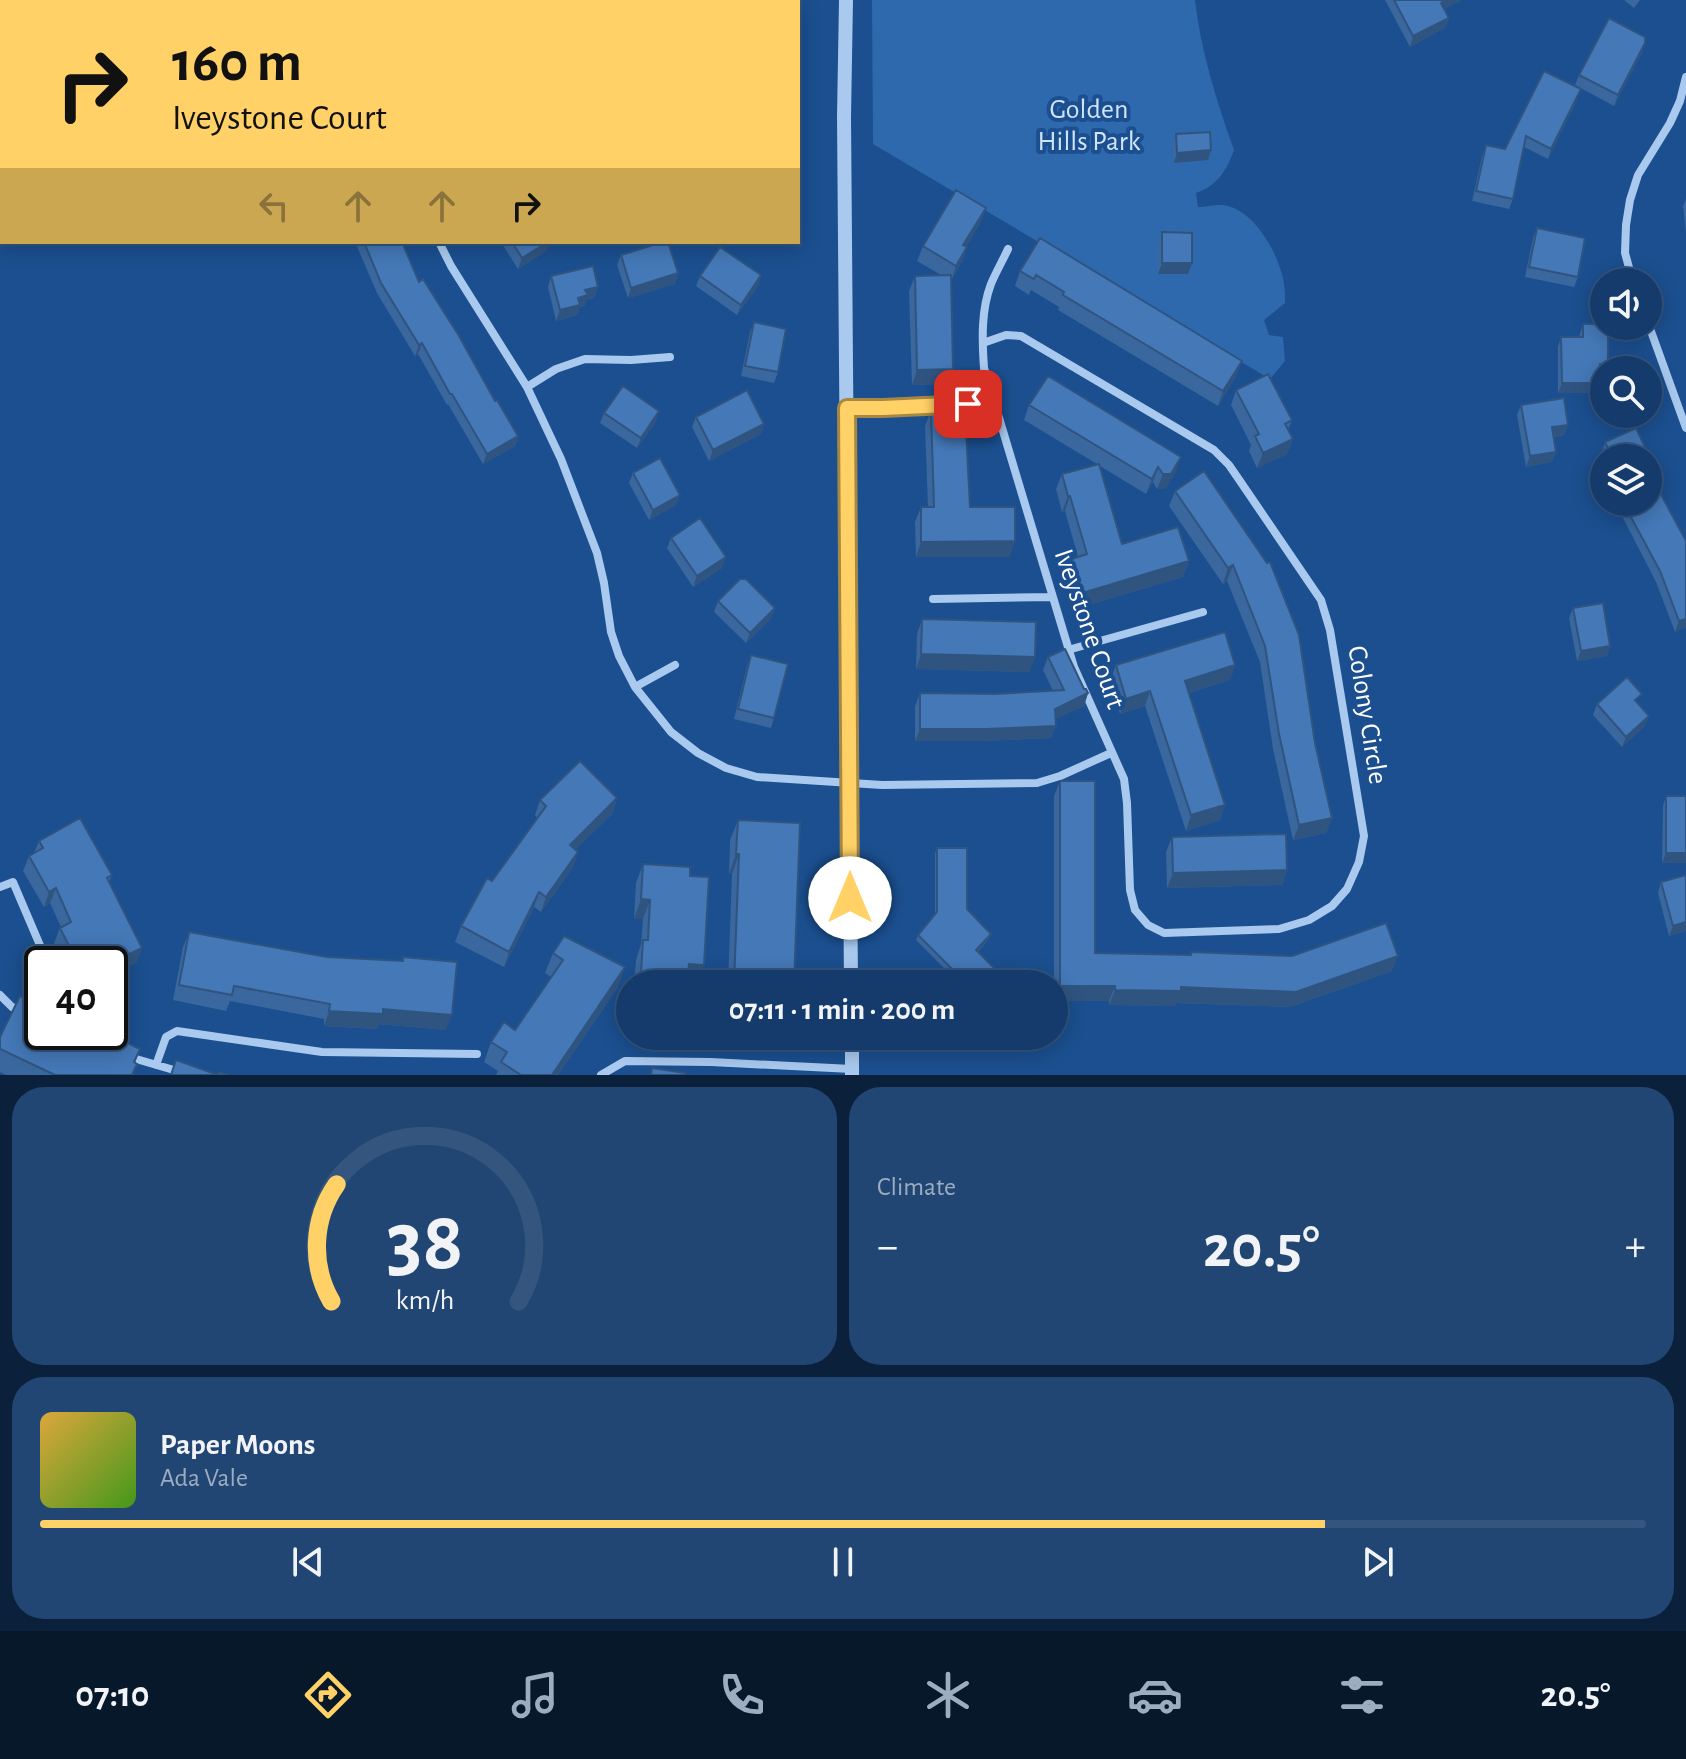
<!DOCTYPE html>
<meta charset="utf-8">
<style>
body{margin:0;font-family:"Alegreya Sans",sans-serif;background:#214673;color:#f1f3f6;height:100vh;display:flex;flex-direction:column;font-size:30px;white-space:nowrap}
*{box-sizing:border-box;margin:0}
p{font-size:26px;color:#9dadc1}
.icon{flex:none;width:44px;height:44px;fill:none;stroke:currentColor;stroke-width:2;stroke-linecap:round;stroke-linejoin:round}
.map{position:relative;height:1075px;overflow:hidden}
.side{display:flex;flex-direction:column;gap:12px;padding:12px;background:#0b203b;flex:1}
.side>*{flex:none}
.hud{position:absolute;left:0px;top:0px;width:800px;height:244px;box-shadow:0 4px 20px #0003,0 0 0 2px #33557e;background:#ffd166;color:#111;overflow:hidden}
.buttons{position:absolute;left:1590px;top:268px;display:grid;gap:16px}
.buttons a{display:grid;place-items:center;width:72px;height:72px;border-radius:50%;background:#143b6b;box-shadow:0 4px 20px #0003,0 0 0 2px #33557e;font-size:40px}
.speed{position:absolute;left:24px;top:946px;display:flex;gap:16px;font-size:40px;font-weight:700;text-align:center}
.speed>*{display:grid;place-content:center;width:104px;height:104px;border-radius:50%;background:#143b6b;box-shadow:0 4px 20px #0003,0 0 0 2px #33557e;line-height:1}
.speed .limit{border:4px solid #111;border-radius:12px;background:#fff;color:#111}
.pin{position:absolute;display:grid;place-items:center;width:68px;height:68px;color:#fff;margin:-34px;border-radius:16px;box-shadow:0 4px 12px #0006}
.me{position:absolute;width:88px;margin:-44px;rotate:0deg;stroke-linejoin:round;filter:drop-shadow(0 0 6px #0008)}
.turn{display:flex;align-items:center;gap:28px;height:168px;padding:0 40px;font-size:36px}
.turn .icon{width:104px;height:104px;stroke-width:2.5}
.turn b{display:block;font-size:56px;line-height:68px}
.lanes{display:flex;align-items:center;height:76px;padding:0 40px;background:#0003;justify-content:center;gap:40px;direction:ltr}
.lanes .off{opacity:.35}
.big{font-size:60px;font-weight:600;line-height:1.1}
.side .tile{flex:1;display:flex;flex-direction:column;justify-content:center;gap:12px;min-width:0;padding:0 28px;border-radius:32px;background:#214673}
.side .dial{align-items:center;gap:0}
.dial svg{height:208px;overflow:visible;fill:none;stroke:#33557e;stroke-width:7;stroke-linecap:round;text-anchor:middle}
.dial text{fill:#f1f3f6;stroke:none}
.song{display:flex;align-items:center;gap:24px}
.cover{width:96px;height:96px;border-radius:12px;background:linear-gradient(135deg,hsl(40 70% 55%),hsl(100 70% 35%))}
.played{height:8px;border-radius:4px;background:linear-gradient(90deg,#ffd166 80%,#33557e 80%)}
.keys{display:flex;justify-content:space-around;direction:ltr}
.heat{display:flex;justify-content:space-between;align-items:center;font-size:44px;direction:ltr}
.side .tiles{flex:1;display:grid;gap:12px;grid-template-columns:1fr 1fr}
.tile:last-child{grid-column:span 2}
.trip{position:absolute;left:616px;top:970px;width:452px;height:80px;border-radius:40px;background:#143b6b;box-shadow:0 4px 20px #0003,0 0 0 2px #33557e;font-weight:600;line-height:80px;text-align:center}
.dock{display:flex;height:128px;justify-content:space-around;align-items:center;background:#08182b;color:#9dadc1}
.dock .icon{width:56px;height:56px}
.dock .selected{color:#ffd166}
.dock b{font-size:36px;color:#f1f3f6}
.map>svg:first-child{display:block}
.green{fill:#2e69ad}
.lines{fill:none;stroke-linecap:round;stroke-linejoin:round}
.minor{stroke:#a9c9ee;stroke-width:8}
.tertiary{stroke:#a9c9ee;stroke-width:14}
.wall{fill:#3a679d}
.shaded-wall{fill:#305480}
.building{fill:#4478b7;stroke:#305480;stroke-width:2}
.route-casing{stroke:#a68842;stroke-width:20}
.route{stroke:#ffd166;stroke-width:14}
.labels{text-anchor:middle;dominant-baseline:central;stroke-width:8;stroke-linejoin:round;paint-order:stroke}
.park-label{font-size:28px;fill:#cfe3fa;stroke:#1b4f8f}
.street-label{font-size:28px;fill:#fff;stroke:#1b4f8f}
</style>
<div class="map">
<svg width="1686" height="1075" viewBox="0 0 1686 1075">
<rect width="100%" height="100%" fill="#1b4f8f"/>
<path class="green" d="M872,0H1195C1201,52 1217,102 1234,150C1227,170 1217,186 1196,193L1198,207C1207,207 1219,203 1228,206C1256,213 1280,256 1284,284C1285,290 1285,297 1285,303L1264,320L1269,335L1283,337L1285,361L1270,379L873,144Z"/>
<g class="lines">
<path class="minor" d="M434,2V0
M439,242L451,266L527,387L561,459L597,553L604,583L611,632L619,656L635,687L671,732L698,753L726,768L757,777L882,785L1037,783L1060,776L1111,753
M1633,282L1625,253L1626,225L1630,200L1638,175L1670,123L1680,101L1686,77
M1648,323L1686,428
M983,343L1006,335L1021,336L1214,450L1229,465L1240,481L1321,600L1330,630L1364,836L1359,862L1347,889L1332,906L1309,920L1279,929L1164,933L1148,925L1135,910L1130,890L1127,803L1124,779L1074,667L984,368C982,340 981,310 991,284C996,272 1003,260 1008,249
M527,387L556,369L585,359L631,360L670,357
M847,408H883L996,403
M933,599L1052,597
M1068,650L1203,612
M635,687L675,665
M0,887L13,882L48,964
M0,995L12,1007L42,1020
M126,1056L191,1075
M156,1065L166,1037L177,1031L322,1052L477,1054
M601,1075L625,1061L711,1062L852,1069"/>
<path class="tertiary" d="M846,0L844,117L851,984
M852,1036V1075"/>
</g>
<path class="wall" d="M1385,0H1462L1444,9L1449,18L1445,28L1410,47Z
M1624,0H1640L1634,8Z
M1642,53L1614,106L1575,85L1579,75Z
M1577,100L1548,159L1524,147L1513,199L1509,209L1472,201L1482,156L1486,145L1505,149Z
M1176,134L1211,150L1208,160L1174,163L1172,145Z
M1686,199V233L1683,206Z
M986,208L980,223L966,247H967L962,262L951,281L947,384L912,385L909,291L915,276L941,275L917,261L923,246Z
M1537,228L1578,277L1574,287L1525,277L1533,238Z
M1162,232L1192,263L1188,274H1158V243Z
M1040,238L1242,361L1236,376L1218,406L1058,310L1059,307L1031,290L1029,295L1015,286L1020,271Z
M355,242H402L419,282L518,436L515,446L483,464L448,404L447,405L418,354L415,356L377,293Z
M501,242H549L546,251L518,269Z
M621,255L678,273L675,284L628,298L617,265Z
M761,275L758,286L737,315L696,286L700,276Z
M551,276L598,287L594,298L587,299L584,306L580,307L577,315L556,321L548,287Z
M754,322L778,372L774,383L741,376L750,332Z
M1583,324L1604,370V375H1600L1596,393H1558V347L1561,337H1579Z
M1236,390L1292,420L1288,430L1293,439L1287,454L1257,468L1249,451L1251,445L1231,405Z
M1029,405L1176,472L1165,489H1157L1153,482L1146,494L1100,466L1122,544L1189,561L1183,577L1074,609L1063,575L1069,560L1078,557L1065,511L1062,512L1056,489L1062,474L1097,464L1024,420Z
M1521,405L1568,425L1564,435L1554,437L1556,452L1552,462L1526,467L1517,415Z
M931,411L970,507L1010,557H916L915,522L921,507H928L925,426Z
M604,413L656,422L637,448L600,423Z
M696,417L764,424L761,434L709,461L692,427Z
M1636,428L1657,473L1654,481L1686,541V627L1675,632L1656,582L1622,516L1625,506L1624,502H1648V458H1604L1602,452L1605,442Z
M1204,471L1315,743L1332,818L1326,833L1293,840L1273,749L1260,662L1227,581L1223,584L1169,506L1175,491Z
M633,473L676,505L649,520L629,483Z
M671,538L722,568L693,587L667,548Z
M718,601L775,608L771,618L746,643L714,612Z
M1573,608L1610,646L1607,656L1577,661L1569,618Z
M922,619L1030,672L916,669L917,634Z
M751,655L774,718L771,728L734,719L747,666Z
M1048,657L1088,693L1084,706L1055,719L1056,726L1051,738L981,741H915V706L920,693L995,694L1053,691L1043,670Z
M1116,665H1235L1230,680L1189,693L1225,805L1220,820L1186,831L1145,706L1120,714L1110,681Z
M1597,704H1638L1645,726L1622,747L1593,715Z
M1060,781L1095,953L1190,955L1191,952L1392,971L1290,1007L1176,1003L1175,1006L1109,1005V1001H1054V796Z
M1666,796L1686,863H1662L1663,806Z
M617,798L612,814L576,849L578,852L573,867L541,912L534,907L504,967L455,942L461,926L537,818L535,815L540,800Z
M738,820L794,984H728L732,874H729L730,840Z
M1172,837L1287,870L1282,885L1167,888L1166,852Z
M39,841L112,875L109,882L142,948L136,963L65,964L54,943L60,928L61,927L50,903L44,907L23,871L29,856L34,853Z
M937,848L967,909L991,934L989,939L978,952L1010,984H960L916,940L918,935L935,914V853Z
M643,864L690,876L704,965L697,984H634L636,960L641,944L643,919H634L636,883Z
M1686,875V931L1669,936L1658,893L1661,882Z
M189,932L327,957L401,961L403,957L446,1030L379,1024L377,1029L324,1026V1019L230,1001L226,1011L173,1000L183,947Z
M553,953L618,987L558,1075H496L498,1071L484,1062L491,1042L515,1030L551,977L545,973Z
M42,1032L98,1040L140,1049L135,1063L134,1075H6L0,1072V1037Z"/>
<path class="shaded-wall" d="M1446,0H1462L1437,13L1441,3Z
M1449,18L1445,28L1410,47L1413,36Z
M1645,43L1642,53L1614,106L1618,95Z
M1581,89L1577,100L1548,159L1551,149Z
M1211,150L1208,160L1174,163L1177,153Z
M986,208L980,223L958,260L963,245Z
M549,242L546,251L518,269L522,258Z
M967,247L962,262L951,281L956,266Z
M1162,263H1192L1188,274H1158Z
M678,273L675,284L628,298L631,288Z
M761,275L758,286L737,315L741,305Z
M598,287L594,298L587,299L584,306L580,307L577,315L556,321L560,310L578,298L585,290Z
M422,343L418,354L415,356L419,345Z
M1242,361L1236,376L1218,406L1223,391Z
M1600,364H1608L1606,370H1604V375H1596Z
M953,369L947,384L912,385L917,370Z
M1562,383H1600L1596,393H1558Z
M659,411L656,422L637,448L641,438Z
M764,424L761,434L709,461L713,450Z
M1568,425L1564,435L1548,438L1552,427Z
M518,436L515,446L483,464L487,454Z
M1293,439L1287,454L1257,468L1263,453Z
M1556,452L1552,462L1526,467L1530,456Z
M1181,457L1176,472L1165,489H1157L1163,474Z
M1158,467L1153,482L1146,494L1152,479Z
M680,495L676,505L649,520L653,510Z
M1068,496H1070L1065,511L1062,512Z
M1015,541L1010,557H916L921,542Z
M726,557L722,568L693,587L697,576Z
M1189,561L1183,577L1074,609L1079,594Z
M1233,565L1227,581L1223,584L1228,568Z
M775,608L771,618L746,643L750,633Z
M1686,619V627L1675,632L1679,621Z
M1610,646L1607,656L1577,661L1581,651Z
M921,654L1035,657L1030,672L916,669Z
M1235,665L1230,680L1179,696L1185,681Z
M1150,691L1145,706L1120,714L1126,699Z
M1088,693L1084,706L1050,722L1055,709Z
M1649,716L1645,726L1622,747L1626,737Z
M1056,726L1051,738L981,741H915L920,729Z
M617,798L612,814L564,861L570,845Z
M1225,805L1220,820L1186,831L1191,815Z
M1332,818L1326,833L1293,840L1299,825Z
M578,852L573,867L541,912L546,897Z
M1666,853H1686V863H1662Z
M736,854H739L732,874H729Z
M1287,870L1282,885L1167,888L1173,873Z
M56,888L50,903L44,907L49,892Z
M539,892L534,907L504,967L509,952Z
M641,899L650,900L643,919H634Z
M1686,922V931L1669,936L1673,926Z
M991,934L989,939L974,955L976,950Z
M142,948L136,963L110,976V964Z
M1398,956L1392,971L1290,1007L1176,1003L1175,1006L1109,1005L1115,990L1181,987Z
M689,964L704,965L697,984H662L665,975Z
M625,967L618,987L558,1075H552Z
M641,973H646L642,984H637Z
M1060,986H1115L1109,1001H1054Z
M383,1009L452,1015L446,1030L379,1024L377,1029L324,1026L329,1011Z
M757,1036H786L785,1037Z"/>
<path class="building" d="M352,0H392V2H352Z
M495,0H522L521,2H494Z
M643,0H693V2H643Z
M1394,0H1446L1441,3L1449,18L1413,36Z
M1609,18L1645,37V43L1618,95L1579,75Z
M1544,71L1581,89L1551,149L1526,136L1513,199L1476,191L1486,145L1505,149Z
M1210,132L1211,150L1177,153L1176,134Z
M956,190L986,208L963,245L967,247L956,266L923,246Z
M1537,228L1585,238L1578,277L1529,267Z
M1162,232L1192,233V263H1162Z
M1040,238L1242,361L1223,391L1063,295L1064,292L1036,275L1034,279L1020,271Z
M364,242H402L419,282L423,279L459,336L495,401L497,400L518,436L487,454L452,394H450L422,343L419,345L381,283Z
M512,242H548L522,258Z
M663,242H668L678,273L631,288L621,255Z
M720,247L761,275L741,305L700,276Z
M593,266L598,287L585,290L588,295L578,298L580,305L560,310L551,276Z
M951,275L953,369L917,370L915,276Z
M754,322L786,329L778,372L745,366Z
M1583,324H1604V326H1608V364H1600V383H1562L1561,337H1583Z
M1268,374L1292,420L1285,424L1293,439L1263,453L1255,436L1259,434L1236,390Z
M1048,376L1181,457L1171,474H1163L1158,467L1152,479L1029,405Z
M623,386L659,411L641,438L604,413Z
M747,390L764,424L713,450L696,417Z
M1564,398L1568,425L1552,427L1556,452L1530,456L1521,405Z
M965,410L970,507H1015V541L921,542V507H934L931,411Z
M1636,428L1657,473L1651,476L1686,541V619L1679,621L1660,571L1625,506L1632,502H1648V458H1612L1605,442Z
M660,458L680,495L653,510L633,473Z
M1099,464L1122,544L1178,527L1189,561L1079,594L1069,560L1087,554L1070,496H1068L1062,474Z
M1204,471L1267,563L1270,562L1299,635L1315,743L1332,818L1299,825L1279,734L1265,646L1233,565L1228,568L1175,491Z
M700,518L726,557L697,576L671,538Z
M740,579H746L775,608L750,633L718,601Z
M1603,603L1610,646L1581,651L1573,608Z
M922,619L1036,622L1035,657L921,654Z
M1225,632L1235,665L1185,681L1225,805L1191,815L1150,691L1126,699L1116,665Z
M1065,649L1084,689H1086L1088,693L1055,709L1056,726L986,729H920V693L995,694L1064,690L1048,657Z
M751,655L788,664L774,718L738,709Z
M1627,677L1642,694L1635,700L1649,716L1626,737L1597,704Z
M580,761L617,798L570,845L578,852L546,897L539,892L509,952L461,926L487,878L492,881L546,806L540,800Z
M1060,781H1095V953L1191,955V952L1292,956L1386,923L1398,956L1296,992L1181,987V991L1115,990V986H1060Z
M1666,796H1686V853H1666Z
M80,818L112,875L107,878L142,948L109,964H90L88,961L82,964H78L60,928L71,922L56,888L49,892L29,856L43,848L39,841Z
M738,820L800,823L794,984H734L739,854H736Z
M1286,834L1287,870L1173,873L1172,837Z
M937,848H967V909L991,934L976,950L1010,984H967L918,935L937,912Z
M643,864L690,867V876L709,877L704,965L689,964L688,976L665,975V984H646V973H641L643,940H648L650,900L641,899Z
M1686,875V922L1673,926L1661,882Z
M189,932L327,957L403,961V957L457,962L452,1015L383,1009V1014L329,1011L330,1004L234,986L232,995L179,985Z
M564,936L625,967L552,1075H521L501,1062L507,1052L491,1042L504,1022L515,1030L563,960L553,953Z
M20,996L42,1006V1032H82L98,1040L102,1032H105L140,1049L134,1062L137,1064L132,1075H55L0,1049V1037Z
M176,1060L218,1075L219,1072L228,1075H171Z
M652,1068L685,1073V1075H651Z"/>
<g class="lines">
<g class="route-casing">
<path id="route" d="M850,898L847,408H883L968,404"/>
</g>
<use href="#route" class="route"/>
</g>
<g class="labels">
<g class="park-label">
<text x="1089" y="110">Golden<tspan x="1089" dy="32">Hills Park</tspan></text>
</g>
<g class="street-label">
<text transform="translate(1089 629) rotate(71)">Iveystone Court</text>
<text transform="translate(1367 715) rotate(81)">Colony Circle</text>
</g>
</g>
</svg>
<div class="buttons">
<a><svg class="icon" aria-label="sound" viewBox="0 0 24 24"><path d="M4 9h4l5-4v14l-5-4H4zM17 9q2 3 0 6"/></svg></a>
<a><svg class="icon" aria-label="search" viewBox="0 0 24 24"><circle cx="10" cy="10" r="6"/><path d="M15 15l6 6"/></svg></a>
<a><svg class="icon" aria-label="layers" viewBox="0 0 24 24"><path d="M12 4l9 5-9 5-9-5zM3 14l9 5 9-5"/></svg></a>
</div>
<div class="speed"><div class="limit">40</div></div>
<div class="pin" style="left:968px;top:404px;background:#d93025"><svg class="icon" aria-label="arrive" viewBox="0 0 24 24"><path d="M6 21V4h12l-3 4 3 4H6"/></svg></div>
<svg class="me" style="left:850px;top:898px" viewBox="-20 -20 40 40"><circle r="19" fill="#fff"/><path d="M0-13L10 11 0 6-10 11z" fill="#ffd166"/></svg>
<div class="trip">07:11 · 1 min · 200 m</div>
<div class="hud">
<div class="turn"><svg class="icon" aria-label="right" viewBox="0 0 24 24"><path d="M7 20v-9h11M14 6l5 5-5 5"/></svg><div><b>160 m</b>Iveystone Court</div></div>
<div class="lanes"><svg class="icon off" aria-label="left" viewBox="0 0 24 24"><path d="M17 20v-9H6M10 6l-5 5 5 5"/></svg><svg class="icon off" aria-label="ahead" viewBox="0 0 24 24"><path d="M12 20V5M6 11l6-6 6 6"/></svg><svg class="icon off" aria-label="ahead" viewBox="0 0 24 24"><path d="M12 20V5M6 11l6-6 6 6"/></svg><svg class="icon" aria-label="right" viewBox="0 0 24 24"><path d="M7 20v-9h11M14 6l5 5-5 5"/></svg></div>
</div>
</div>
<section class="side">
<div class="tiles">
<div class="tile dial"><svg viewBox="0 0 100 80">
<path d="M14 69A42 42 0 1 1 86 69"/>
<path d="M14 69A42 42 0 0 1 16 24" stroke="#ffd166"/>
<text x="50" y="56" font-size="32" font-weight="700">38</text>
<text x="50" y="72" font-size="11">km/h</text>
</svg></div>
<div class="tile"><p>Climate</p>
<div class="heat"><a>−</a><b class="big">20.5°</b><a>+</a></div>
</div>
<div class="tile">
<div class="song"><i class="cover"></i><div><b>Paper Moons</b><p>Ada Vale</p></div></div>
<div class="played"></div>
<div class="keys"><svg class="icon" aria-label="previous" viewBox="0 0 24 24"><path d="M18 5L8 12l10 7zM5 5v14"/></svg><svg class="icon" aria-label="pause" viewBox="0 0 24 24"><path d="M8 5v14M16 5v14"/></svg><svg class="icon" aria-label="next" viewBox="0 0 24 24"><path d="M6 5l10 7-10 7zM19 5v14"/></svg></div>
</div>
</div>
</section>
<nav class="dock">
<b>07:10</b>
<svg class="icon selected" aria-label="directions" viewBox="0 0 24 24"><path d="M12 3l9 9-9 9-9-9zM9 14v-3h6M13 9l2 2-2 2"/></svg>
<svg class="icon" aria-label="music" viewBox="0 0 24 24"><path d="M9 18V5l10-2v13"/><circle cx="6" cy="18" r="3"/><circle cx="16" cy="16" r="3"/></svg>
<svg class="icon" aria-label="phone" viewBox="0 0 24 24"><path d="M5 4h4l2 5-3 2q2 4 5 5l2-3 5 2v4C11 20 4 13 5 4z"/></svg>
<svg class="icon" aria-label="climate" viewBox="0 0 24 24"><path d="M12 3v18M4 7l16 10M4 17L20 7"/></svg>
<svg class="icon" aria-label="car" viewBox="0 0 24 24"><path d="M5 17H2v-5l4-1 3-4h7l3 4 3 1v5h-3M9 17h6M6 11h13"/><circle cx="7" cy="17" r="2"/><circle cx="17" cy="17" r="2"/></svg>
<svg class="icon" aria-label="filters" viewBox="0 0 24 24"><path d="M4 7h16M4 17h16"/><circle cx="9" cy="7" r="2"/><circle cx="15" cy="17" r="2"/></svg>
<b>20.5°</b>
</nav>
